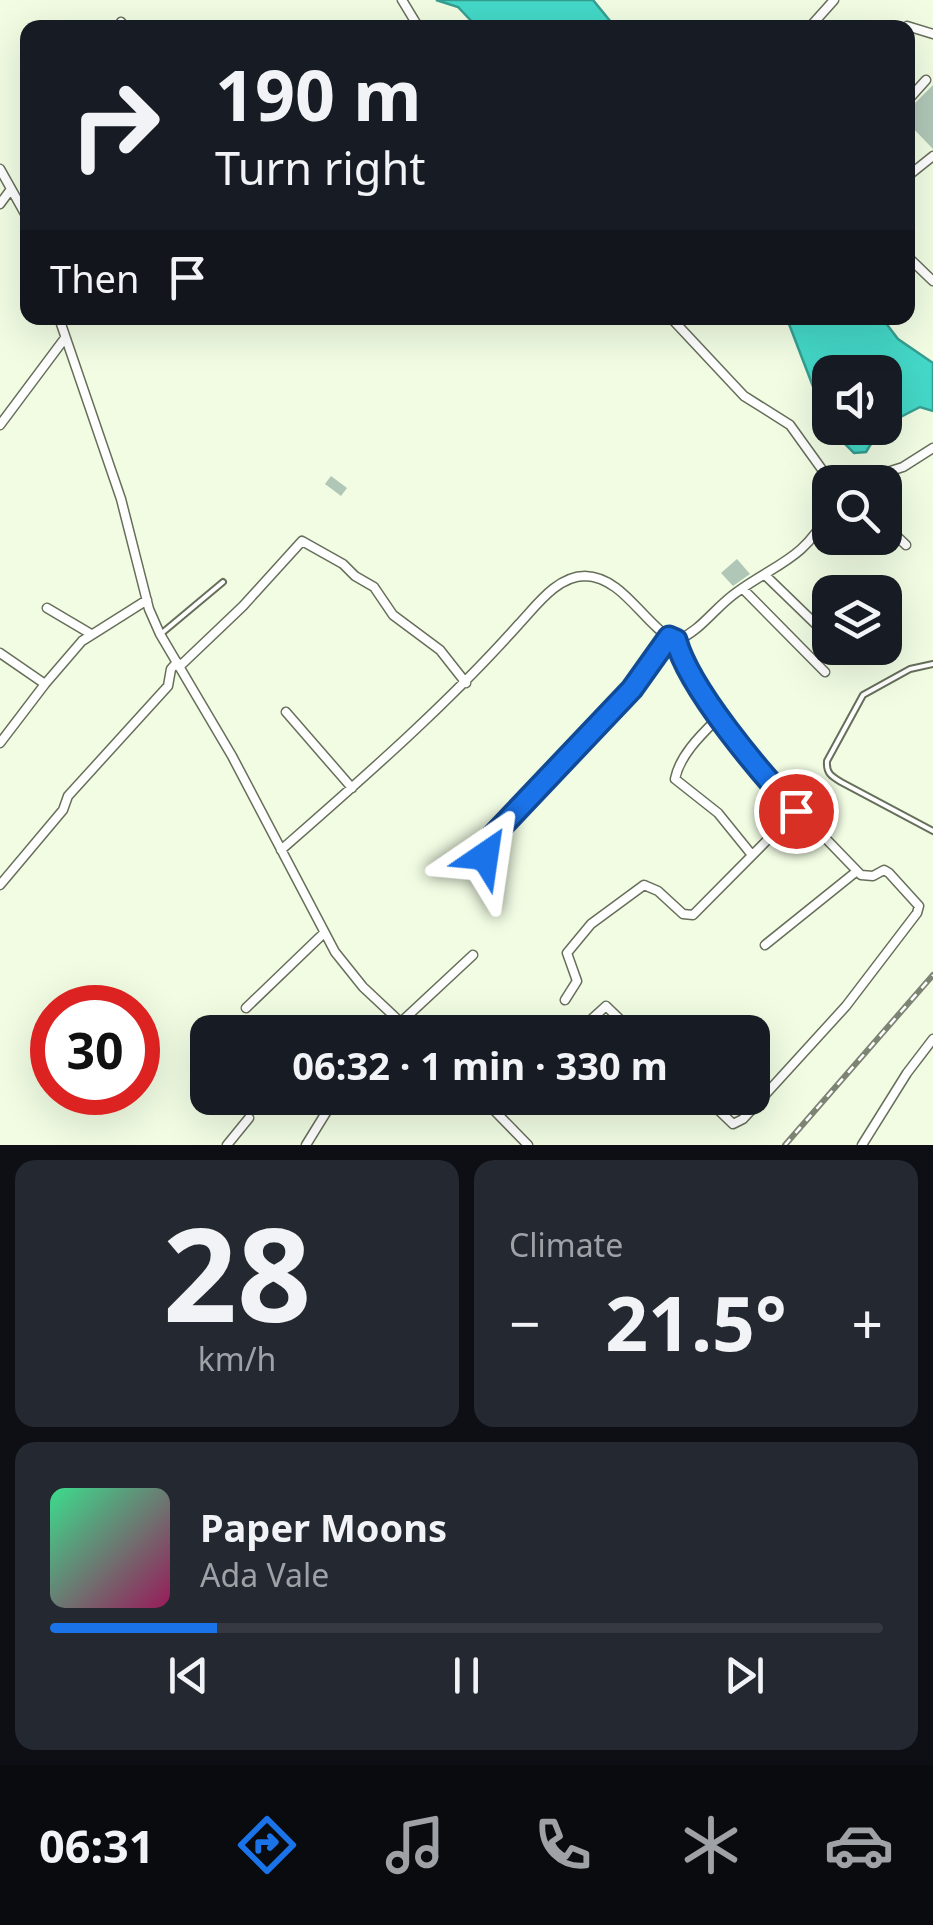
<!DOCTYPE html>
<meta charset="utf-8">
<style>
body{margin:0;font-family:"Noto Sans",sans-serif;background:#242831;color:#f1f3f6;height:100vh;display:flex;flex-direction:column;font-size:38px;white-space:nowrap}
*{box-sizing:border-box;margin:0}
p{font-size:32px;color:#9ea1a6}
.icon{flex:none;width:55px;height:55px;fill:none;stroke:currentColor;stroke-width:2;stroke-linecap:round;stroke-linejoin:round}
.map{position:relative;height:1145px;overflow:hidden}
.side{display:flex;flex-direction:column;gap:15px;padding:15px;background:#0d0f14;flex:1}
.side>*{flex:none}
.top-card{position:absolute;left:20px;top:20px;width:895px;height:305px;border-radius:20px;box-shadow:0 10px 40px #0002;background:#171b24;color:#f1f3f6;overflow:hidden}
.buttons{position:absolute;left:812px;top:355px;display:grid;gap:20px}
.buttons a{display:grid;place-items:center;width:90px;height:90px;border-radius:20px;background:#171b24;box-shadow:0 10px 40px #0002;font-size:50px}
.speed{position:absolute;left:30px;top:985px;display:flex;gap:20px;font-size:50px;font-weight:700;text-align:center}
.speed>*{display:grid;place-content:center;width:130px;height:130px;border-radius:50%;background:#171b24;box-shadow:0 10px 40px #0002;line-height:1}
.speed .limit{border:15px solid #d22;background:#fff;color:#111}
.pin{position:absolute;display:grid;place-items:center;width:85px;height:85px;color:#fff;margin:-42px;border:5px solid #fff;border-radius:50%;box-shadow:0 2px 10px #0007}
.me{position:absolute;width:110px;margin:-55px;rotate:32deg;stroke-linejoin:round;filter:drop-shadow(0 0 8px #0008)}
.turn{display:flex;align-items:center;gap:35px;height:210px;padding:0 30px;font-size:45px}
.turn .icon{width:130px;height:130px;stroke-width:2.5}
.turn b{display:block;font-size:70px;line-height:85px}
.then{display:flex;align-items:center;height:95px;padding:0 30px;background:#0003;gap:20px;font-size:38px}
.big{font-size:75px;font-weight:700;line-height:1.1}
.side .widget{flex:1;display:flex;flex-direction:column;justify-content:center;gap:15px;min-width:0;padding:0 35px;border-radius:20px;background:#242831}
.side .dial{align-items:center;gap:0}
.dial b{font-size:130px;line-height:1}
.song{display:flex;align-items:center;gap:30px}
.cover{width:120px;height:120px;border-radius:15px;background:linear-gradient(135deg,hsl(150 70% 55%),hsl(330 70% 35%))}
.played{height:10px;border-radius:5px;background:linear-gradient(90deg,#1a73e8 20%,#363941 20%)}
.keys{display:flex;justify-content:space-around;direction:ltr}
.heat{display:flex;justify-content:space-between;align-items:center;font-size:55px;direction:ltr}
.side .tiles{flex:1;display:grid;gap:15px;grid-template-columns:1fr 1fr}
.widget:last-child{grid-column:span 2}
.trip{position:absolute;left:190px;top:1015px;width:580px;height:100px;border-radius:20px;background:#171b24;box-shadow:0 10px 40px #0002;font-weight:700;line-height:100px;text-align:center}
.tab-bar{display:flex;height:160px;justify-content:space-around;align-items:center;background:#090b0e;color:#9ea1a6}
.tab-bar .icon{width:70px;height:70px}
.tab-bar .active{color:#1a73e8}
.tab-bar b{font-size:45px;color:#f1f3f6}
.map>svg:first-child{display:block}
.water{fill:#44d8c8;stroke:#369f91;stroke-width:2.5}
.building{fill:#b0c7b7}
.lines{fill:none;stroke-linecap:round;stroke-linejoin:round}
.lane-casing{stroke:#666f5a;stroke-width:8}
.street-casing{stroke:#666f5a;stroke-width:11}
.lane{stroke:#fff;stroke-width:4}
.street{stroke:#fff;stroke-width:8}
.rail-casing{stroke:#7d8474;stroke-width:6}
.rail{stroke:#fff;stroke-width:2.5;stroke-dasharray:8;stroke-linecap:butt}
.route-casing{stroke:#114b97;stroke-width:25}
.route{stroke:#1a73e8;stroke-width:18}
</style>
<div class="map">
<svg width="933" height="1145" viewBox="0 0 933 1145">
<rect width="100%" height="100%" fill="#f1fce3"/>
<path class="water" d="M436,0H593L615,27H477L458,7Z
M780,318H882L898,339L933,363V411L920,407L885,425V372H830V404L814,389L789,324Z
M846,428H881L866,452L854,453L845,444Z"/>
<path class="building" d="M933,85V149L908,123V110Z
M331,476L347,488L341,496L325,484Z
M737,559L750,574L733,586L721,573Z"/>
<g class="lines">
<g class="lane-casing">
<path id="lane" d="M162,633L223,582
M933,664L910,669L863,695L827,761C826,773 831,776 841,782L933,831"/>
</g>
<g class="street-casing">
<path id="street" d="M402,0L419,28
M121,22L126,28
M907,26L933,34
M809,28L834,0
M908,100L926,80
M0,169L28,219
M908,176L933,156
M0,204L11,189
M908,257L933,281
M59,318L121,499L149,609L160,634L232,756L335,952L363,987L411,1032
M671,318L744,396L790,425L831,482
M0,425L65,338
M856,482L903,467L933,448
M885,525L906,545
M766,576L830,638
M743,589L825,672
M47,608L91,634
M676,641L686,671L770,781L861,875L873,876L884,870L889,873L919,906L917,913L846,1006L743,1119L733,1124L706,1098
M0,653L45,684
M179,667L243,606L302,541L343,564L355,576L374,587L393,615L440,650L466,683
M286,712L352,788
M720,716C703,733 680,754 675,779L718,813L752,855
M0,743L45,684L82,641L147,600
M281,850C363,778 446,706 519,624C536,606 557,576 585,576C624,577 644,626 676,641C702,630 714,608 737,592C779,562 803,560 830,511
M499,875L485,857V844L632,689L669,637
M0,885L63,810L68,796L168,686L171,669L177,662
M765,945L857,871
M565,1000L577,981L567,953L591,924L644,885L658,891L683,914L693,915L796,811
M246,1008L324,933
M400,1023L473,955
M584,1026L606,1006L633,1032
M482,1098L528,1145
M227,1145L249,1118
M306,1145L335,1098
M862,1145L907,1073L933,1039"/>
</g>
<use href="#lane" class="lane"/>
<use href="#street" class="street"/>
<g class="rail-casing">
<path id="rail" d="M785,1145L933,975"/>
</g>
<use href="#rail" class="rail"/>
</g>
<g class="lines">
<g class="route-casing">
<path id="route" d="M485,856V844L632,689L669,637L676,640C689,689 760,772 796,811"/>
</g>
<use href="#route" class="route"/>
</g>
</svg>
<div class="buttons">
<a><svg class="icon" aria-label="sound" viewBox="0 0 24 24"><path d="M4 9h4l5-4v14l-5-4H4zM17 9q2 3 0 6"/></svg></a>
<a><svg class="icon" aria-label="search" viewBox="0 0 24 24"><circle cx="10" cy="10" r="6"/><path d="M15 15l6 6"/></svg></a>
<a><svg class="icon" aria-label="layers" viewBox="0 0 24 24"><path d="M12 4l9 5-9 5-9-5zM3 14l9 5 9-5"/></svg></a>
</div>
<div class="speed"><div class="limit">30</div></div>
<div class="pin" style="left:796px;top:811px;background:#d93025"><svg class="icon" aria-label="arrive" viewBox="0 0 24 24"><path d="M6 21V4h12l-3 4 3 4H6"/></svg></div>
<svg class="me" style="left:485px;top:856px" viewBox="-20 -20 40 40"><path d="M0-17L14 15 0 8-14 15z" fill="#1a73e8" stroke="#fff" stroke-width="4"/></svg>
<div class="trip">06:32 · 1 min · 330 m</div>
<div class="top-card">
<div class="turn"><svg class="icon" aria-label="right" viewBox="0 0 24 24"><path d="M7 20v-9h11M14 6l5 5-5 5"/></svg><div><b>190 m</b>Turn right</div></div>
<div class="then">Then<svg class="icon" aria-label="arrive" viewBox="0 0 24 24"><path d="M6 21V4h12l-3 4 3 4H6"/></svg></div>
</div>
</div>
<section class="side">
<div class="tiles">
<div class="widget dial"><b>28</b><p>km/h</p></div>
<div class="widget"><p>Climate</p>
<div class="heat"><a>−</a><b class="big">21.5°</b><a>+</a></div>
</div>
<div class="widget">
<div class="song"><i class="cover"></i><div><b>Paper Moons</b><p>Ada Vale</p></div></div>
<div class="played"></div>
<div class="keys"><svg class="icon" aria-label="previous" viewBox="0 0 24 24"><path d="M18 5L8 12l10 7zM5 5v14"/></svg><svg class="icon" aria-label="pause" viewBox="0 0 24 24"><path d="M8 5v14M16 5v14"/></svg><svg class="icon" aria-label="next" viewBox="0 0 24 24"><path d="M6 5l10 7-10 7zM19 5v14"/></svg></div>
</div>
</div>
</section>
<nav class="tab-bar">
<b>06:31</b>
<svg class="icon active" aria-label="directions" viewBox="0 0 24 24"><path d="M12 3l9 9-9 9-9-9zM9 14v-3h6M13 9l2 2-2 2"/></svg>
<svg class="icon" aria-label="music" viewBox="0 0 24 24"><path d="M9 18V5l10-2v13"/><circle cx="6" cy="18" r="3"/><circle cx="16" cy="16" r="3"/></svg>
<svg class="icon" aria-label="phone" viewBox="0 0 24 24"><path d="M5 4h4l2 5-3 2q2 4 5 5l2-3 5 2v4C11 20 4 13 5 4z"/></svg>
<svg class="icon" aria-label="climate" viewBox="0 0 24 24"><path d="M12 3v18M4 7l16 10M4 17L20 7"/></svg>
<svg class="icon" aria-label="car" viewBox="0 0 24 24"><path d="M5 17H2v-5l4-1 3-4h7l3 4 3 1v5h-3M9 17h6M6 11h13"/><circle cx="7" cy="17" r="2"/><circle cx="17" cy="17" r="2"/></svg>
</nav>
